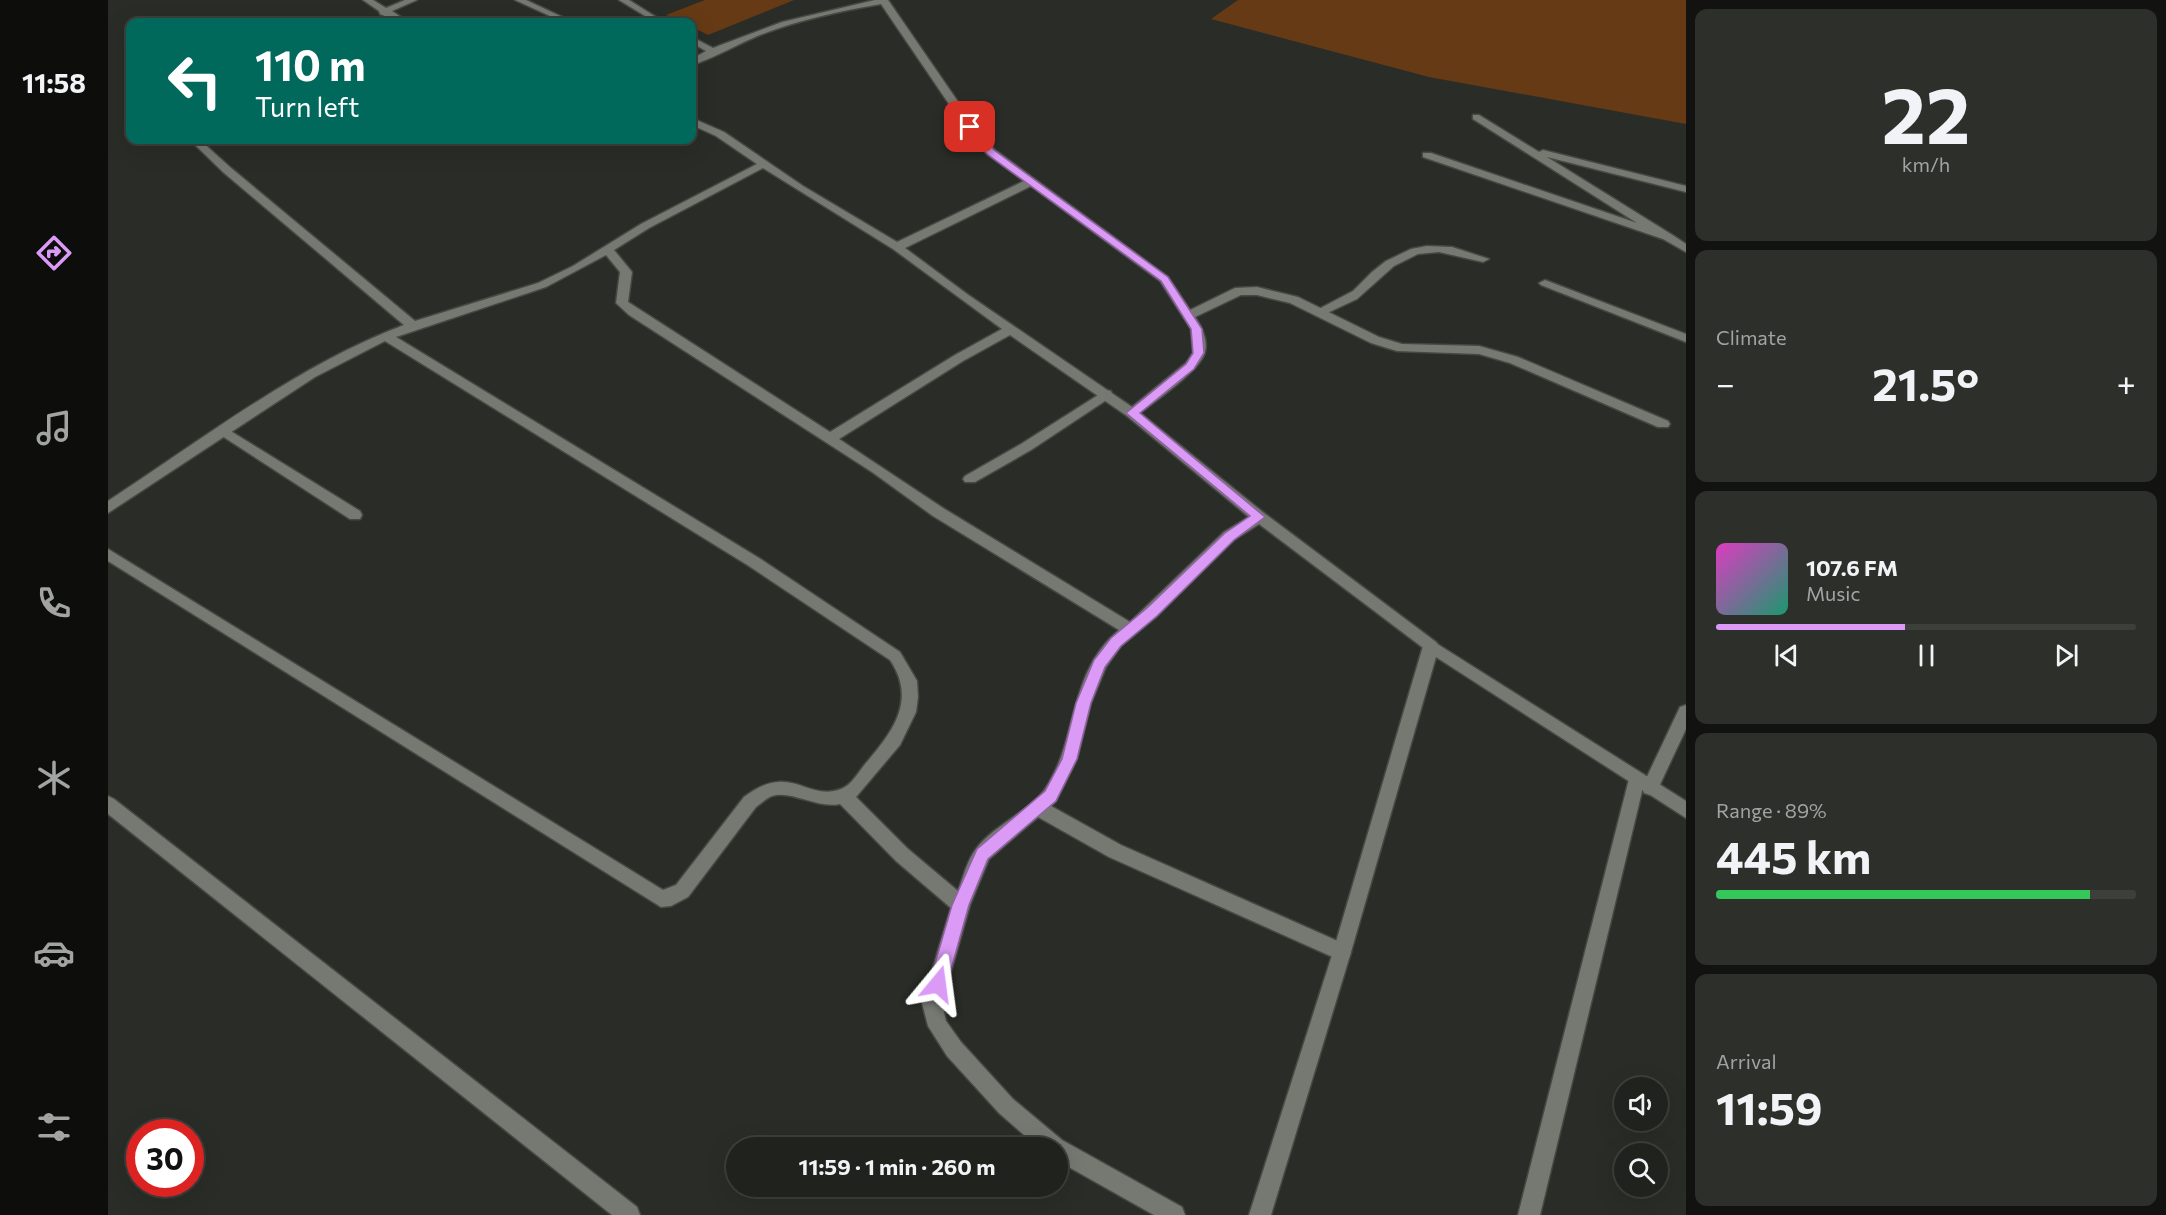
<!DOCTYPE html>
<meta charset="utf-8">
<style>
body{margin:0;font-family:Commissioner,sans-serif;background:#2d2f2a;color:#f1f3f6;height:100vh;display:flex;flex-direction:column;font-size:22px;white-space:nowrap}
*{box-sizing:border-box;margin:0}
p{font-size:20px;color:#a2a4a4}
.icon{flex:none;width:33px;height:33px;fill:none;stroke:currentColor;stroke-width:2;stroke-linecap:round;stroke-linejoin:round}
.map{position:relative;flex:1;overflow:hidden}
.sheet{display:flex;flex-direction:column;gap:9px;padding:9px;background:#121310;width:480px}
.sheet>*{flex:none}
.hud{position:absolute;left:18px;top:18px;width:570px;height:126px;border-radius:12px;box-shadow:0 6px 24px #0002,0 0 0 2px #3d3f3b;background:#00695c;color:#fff;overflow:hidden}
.tools{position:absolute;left:1506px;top:1077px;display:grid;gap:12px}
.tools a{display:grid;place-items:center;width:54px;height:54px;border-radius:50%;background:#20221d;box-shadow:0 6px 24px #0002,0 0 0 2px #3d3f3b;font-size:30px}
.speed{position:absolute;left:18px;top:1119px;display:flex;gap:12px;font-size:30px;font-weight:700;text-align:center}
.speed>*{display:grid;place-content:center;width:78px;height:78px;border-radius:50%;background:#20221d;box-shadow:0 6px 24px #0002,0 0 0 2px #3d3f3b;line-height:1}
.speed .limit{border:9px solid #d22;background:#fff;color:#111}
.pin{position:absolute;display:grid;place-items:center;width:51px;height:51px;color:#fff;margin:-26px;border-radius:12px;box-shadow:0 3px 9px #0006}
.me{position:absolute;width:66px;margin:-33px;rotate:16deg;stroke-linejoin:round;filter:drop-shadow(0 0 4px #0008)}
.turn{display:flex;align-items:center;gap:21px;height:126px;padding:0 30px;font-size:27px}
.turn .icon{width:78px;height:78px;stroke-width:2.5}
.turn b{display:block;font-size:42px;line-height:51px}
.big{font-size:45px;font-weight:700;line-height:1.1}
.sheet .tile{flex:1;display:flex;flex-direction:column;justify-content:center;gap:9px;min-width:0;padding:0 21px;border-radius:12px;background:#2d2f2a}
.sheet .dial{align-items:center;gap:0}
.dial b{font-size:78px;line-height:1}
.song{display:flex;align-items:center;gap:18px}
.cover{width:72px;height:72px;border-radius:9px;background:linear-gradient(135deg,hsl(310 70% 55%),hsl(160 70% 35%))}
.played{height:6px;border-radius:3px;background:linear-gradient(90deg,#da9af6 45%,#3d3f3b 45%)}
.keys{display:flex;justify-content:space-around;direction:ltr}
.heat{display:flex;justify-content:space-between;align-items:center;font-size:33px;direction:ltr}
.charge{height:9px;border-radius:4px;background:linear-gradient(90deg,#34c759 89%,#3d3f3b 0)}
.trip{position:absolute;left:618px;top:1137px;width:342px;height:60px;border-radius:30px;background:#20221d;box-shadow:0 6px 24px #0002,0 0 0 2px #3d3f3b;font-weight:700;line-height:60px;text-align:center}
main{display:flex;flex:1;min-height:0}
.tabs{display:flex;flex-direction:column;width:108px;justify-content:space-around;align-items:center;background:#0d0e0c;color:#a2a4a4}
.tabs .icon{width:42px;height:42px}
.tabs .current{color:#da9af6}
.tabs b{font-size:27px;color:#f1f3f6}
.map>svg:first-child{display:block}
.green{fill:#663a14}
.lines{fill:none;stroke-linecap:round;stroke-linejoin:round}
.lane-casing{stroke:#464842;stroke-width:3}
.street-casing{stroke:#464842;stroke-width:3}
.secondary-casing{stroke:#464842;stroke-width:3}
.lane{fill:#767972;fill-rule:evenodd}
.street{fill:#767972;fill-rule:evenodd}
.secondary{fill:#767972;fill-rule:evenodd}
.route{fill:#da9af6;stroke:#8e64a0;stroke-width:1.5}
</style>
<main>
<nav class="tabs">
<b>11:58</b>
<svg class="icon current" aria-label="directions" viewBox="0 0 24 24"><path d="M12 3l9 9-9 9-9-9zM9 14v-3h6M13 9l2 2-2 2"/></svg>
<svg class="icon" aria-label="music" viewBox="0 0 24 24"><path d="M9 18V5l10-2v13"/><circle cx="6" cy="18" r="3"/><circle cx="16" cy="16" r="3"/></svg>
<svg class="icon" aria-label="phone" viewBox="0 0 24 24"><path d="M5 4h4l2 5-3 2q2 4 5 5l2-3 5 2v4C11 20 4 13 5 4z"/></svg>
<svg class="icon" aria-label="climate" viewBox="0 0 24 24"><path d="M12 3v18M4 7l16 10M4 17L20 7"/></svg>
<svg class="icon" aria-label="car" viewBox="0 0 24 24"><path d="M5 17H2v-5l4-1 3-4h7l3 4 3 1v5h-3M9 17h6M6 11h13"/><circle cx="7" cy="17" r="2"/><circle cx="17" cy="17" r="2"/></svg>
<svg class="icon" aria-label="filters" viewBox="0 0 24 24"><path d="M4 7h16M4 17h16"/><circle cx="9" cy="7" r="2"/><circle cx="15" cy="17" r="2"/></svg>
</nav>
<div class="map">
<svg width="1578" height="1215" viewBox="0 0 1578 1215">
<rect width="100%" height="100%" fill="#2a2d27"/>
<path class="green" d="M597,0H686L600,35L584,27V22H574L558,15Z
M1130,0H1578V124L1321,77L1103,19Z"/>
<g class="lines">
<g class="lane-casing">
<path id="lane" d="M1319,246L1344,247L1381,259L1375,262L1331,252L1310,254L1286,266L1249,299L1215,315H1207L1205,312L1245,291L1264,272L1278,261L1303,249Z
M998,390L1003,391L1004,394L1003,397L923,450L867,482H857L855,479L857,476L913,444Z
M116,427L252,511L254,515L252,519H242L111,434L109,431L111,428Z
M1578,705V729L1548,793L1542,795L1536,793L1534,788L1536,783L1572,707Z"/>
</g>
<g class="street-casing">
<path id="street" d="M255,0H265L278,8L297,0H309L284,11L300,22H291L272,14L271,11Z
M407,0H418L465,22H455Z
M511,0H521L556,22H547Z
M767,0H780L866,125L887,150L1060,277L1082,310L1127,288L1149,287L1190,297L1271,337L1294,344L1371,346L1410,357L1560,421L1562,424L1560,427H1550L1402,363L1371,354L1289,351L1263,343L1182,303L1149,295H1133L1087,317C1094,327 1100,340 1097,352C1093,370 1047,401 1032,413L1156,513L1328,642L1331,646L1328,650L1323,652L1318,650L1151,524L1126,540L1049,616L1013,646L998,667L983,703L969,759L948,801L943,806L1013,845L1241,946L1243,952L1241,958L1234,961L1227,958L1001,857L930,817L881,859L862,905L834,1003L838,1021L853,1042L905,1099L954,1140L1074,1207L1077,1215H1046L950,1161V1148H931L891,1113L839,1056L820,1026L814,1003L843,908L788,861L732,804C709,809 684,790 664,796C658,798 653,804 648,807L580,897L563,906L553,907L0,561V549L555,890L568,885L636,797C683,761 698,802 733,789C744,785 751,771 758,763C785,731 809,700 782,660L641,566L277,341L207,377L0,513V501C95,439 190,365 296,325L115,172L82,140H92L123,168L307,321L430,283L465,266L533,224L649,164L608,136L584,125V118L616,132L695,186L789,242L916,181L879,154L858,129L773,4C732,11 691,20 652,35C632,43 602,60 584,65V59L598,51L584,43V37L605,48L674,22ZM655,168L785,249L894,329L847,355L722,432L520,302L524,272L506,250L541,228ZM923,186L1052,281L1083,329L1085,353L1078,363L1024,407L859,294L797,248ZM498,255L512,272L508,303L521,315L764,472L825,516L1011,630C959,673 971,739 937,789C922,811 883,827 868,849C859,860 855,878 850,891L800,849L748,797L792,745L808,712L810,697L809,681L792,652L651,558L288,337L438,287ZM902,335L1019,416L1141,517L1116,532L1022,622L835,508L731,439L855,361Z
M1365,115H1371L1431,152L1435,150L1578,186V192L1439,157L1566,236L1578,244V252L1555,239L1315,157V153H1323L1529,223L1365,119Z
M1437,280L1578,334V342L1433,285L1431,283Z
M1529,772L1535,774L1537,779L1432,1215H1410L1521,779L1523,774Z
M0,796L6,799L529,1207L532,1215H504L0,814Z"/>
</g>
<g class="secondary-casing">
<path id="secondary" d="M1323,640L1578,801V818L1328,657L1243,952L1163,1215H1141L1225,952L1315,646L1318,642Z"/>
</g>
<use href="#lane" class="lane"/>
<use href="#street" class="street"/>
<use href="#secondary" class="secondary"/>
</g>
<path class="route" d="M858,125H865L886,150L1060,277L1094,329L1096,353L1086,369L1032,413L1157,517L1126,540L1049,616L1013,646L997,667L983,703L969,759L948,801L880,859L861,905L839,984L836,990L830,992L824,990L821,984L844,905L869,849L937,791L954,759L968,703L986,660L1003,638L1039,608L1117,533L1142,516L1018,413L1078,364L1085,353L1083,329L1053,281L879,154L858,129Z"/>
</svg>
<div class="tools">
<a><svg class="icon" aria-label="sound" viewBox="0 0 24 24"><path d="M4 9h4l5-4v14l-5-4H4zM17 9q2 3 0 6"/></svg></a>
<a><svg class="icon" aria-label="search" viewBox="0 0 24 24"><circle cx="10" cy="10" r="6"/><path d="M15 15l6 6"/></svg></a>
</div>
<div class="speed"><div class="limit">30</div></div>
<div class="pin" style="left:862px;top:127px;background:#d93025"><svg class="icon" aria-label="arrive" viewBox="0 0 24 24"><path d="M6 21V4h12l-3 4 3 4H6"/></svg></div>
<svg class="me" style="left:830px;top:984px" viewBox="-20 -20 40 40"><path d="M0-17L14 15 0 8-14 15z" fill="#da9af6" stroke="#fff" stroke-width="4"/></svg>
<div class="trip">11:59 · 1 min · 260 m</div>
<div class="hud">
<div class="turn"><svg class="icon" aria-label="left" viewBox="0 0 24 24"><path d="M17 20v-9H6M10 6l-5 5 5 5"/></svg><div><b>110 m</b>Turn left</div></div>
</div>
</div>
<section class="sheet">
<div class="tile dial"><b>22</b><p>km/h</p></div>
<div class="tile"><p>Climate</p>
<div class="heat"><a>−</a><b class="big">21.5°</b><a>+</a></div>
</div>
<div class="tile">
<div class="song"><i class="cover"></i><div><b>107.6 FM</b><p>Music</p></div></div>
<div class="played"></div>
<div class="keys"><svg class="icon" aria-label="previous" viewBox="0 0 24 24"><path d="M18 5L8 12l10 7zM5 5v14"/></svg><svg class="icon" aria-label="pause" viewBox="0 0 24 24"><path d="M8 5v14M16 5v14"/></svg><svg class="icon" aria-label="next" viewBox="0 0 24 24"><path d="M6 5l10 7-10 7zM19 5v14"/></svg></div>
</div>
<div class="tile"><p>Range · 89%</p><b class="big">445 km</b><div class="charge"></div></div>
<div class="tile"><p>Arrival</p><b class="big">11:59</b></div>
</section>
</main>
